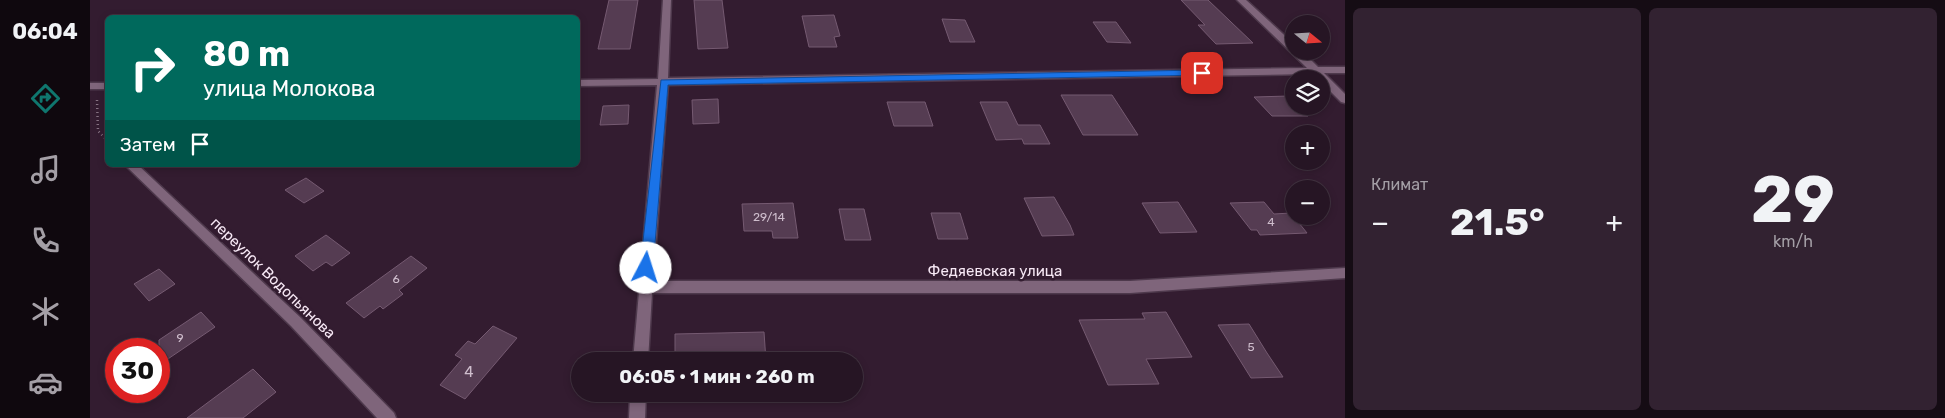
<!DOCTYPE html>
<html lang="ru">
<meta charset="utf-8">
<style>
body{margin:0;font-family:Rubik,sans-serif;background:#322231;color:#f1f3f6;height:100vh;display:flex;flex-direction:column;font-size:19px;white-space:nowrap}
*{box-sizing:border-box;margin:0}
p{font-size:16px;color:#a49fa6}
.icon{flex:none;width:28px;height:28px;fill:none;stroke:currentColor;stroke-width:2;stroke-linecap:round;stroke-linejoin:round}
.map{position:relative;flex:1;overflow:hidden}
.panel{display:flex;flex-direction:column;gap:8px;padding:8px;background:#150c14;width:600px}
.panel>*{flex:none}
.hud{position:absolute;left:15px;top:15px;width:475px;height:152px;border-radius:8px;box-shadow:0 2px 8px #0003,0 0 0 1px #423441;background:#00695c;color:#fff;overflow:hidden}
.needle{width:32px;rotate:108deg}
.fabs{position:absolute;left:1195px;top:15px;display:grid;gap:10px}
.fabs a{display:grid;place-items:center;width:45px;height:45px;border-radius:50%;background:#261524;box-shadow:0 2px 8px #0003,0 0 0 1px #423441;font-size:25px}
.speed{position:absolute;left:15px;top:338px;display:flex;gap:10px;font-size:25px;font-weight:700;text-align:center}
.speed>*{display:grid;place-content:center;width:65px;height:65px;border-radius:50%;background:#261524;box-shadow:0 2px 8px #0003,0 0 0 1px #423441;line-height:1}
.speed .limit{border:8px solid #d22;background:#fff;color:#111}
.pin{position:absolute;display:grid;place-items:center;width:42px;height:42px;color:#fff;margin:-21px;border-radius:10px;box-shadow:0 2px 8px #0006}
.me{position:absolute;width:55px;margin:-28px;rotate:5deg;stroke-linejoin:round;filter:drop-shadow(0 0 4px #0008)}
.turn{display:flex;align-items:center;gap:18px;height:105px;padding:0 15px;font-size:22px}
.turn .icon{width:65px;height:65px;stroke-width:2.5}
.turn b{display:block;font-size:35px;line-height:42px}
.then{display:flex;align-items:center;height:48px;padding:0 15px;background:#0003;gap:10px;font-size:19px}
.big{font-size:38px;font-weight:700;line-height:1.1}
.panel .widget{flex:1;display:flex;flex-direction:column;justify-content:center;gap:8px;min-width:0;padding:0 18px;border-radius:8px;background:#322231}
.panel .dial{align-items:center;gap:0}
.dial b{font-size:65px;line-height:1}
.heat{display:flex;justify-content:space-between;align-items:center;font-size:28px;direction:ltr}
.panel .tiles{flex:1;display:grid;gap:8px;grid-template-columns:repeat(2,1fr)}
.trip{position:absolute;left:481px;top:352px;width:292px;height:50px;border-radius:25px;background:#261524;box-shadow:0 2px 8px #0003,0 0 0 1px #423441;font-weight:700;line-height:50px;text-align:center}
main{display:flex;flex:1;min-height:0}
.tabs{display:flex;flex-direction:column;width:90px;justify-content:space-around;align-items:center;background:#0f080e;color:#a49fa6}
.tabs .icon{width:35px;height:35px}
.tabs .on{color:#0f766e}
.tabs b{font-size:22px;color:#f1f3f6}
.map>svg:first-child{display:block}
.building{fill:#553c52;stroke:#755a71}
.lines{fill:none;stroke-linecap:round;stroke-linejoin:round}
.minor-casing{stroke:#4e394c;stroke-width:3}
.path{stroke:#867283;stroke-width:2.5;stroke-dasharray:1 3;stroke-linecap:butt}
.minor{fill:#7f657b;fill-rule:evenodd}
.route{fill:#1a73e8;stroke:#114b97}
.labels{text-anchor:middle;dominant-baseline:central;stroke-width:5;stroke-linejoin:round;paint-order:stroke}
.number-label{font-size:12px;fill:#cebdcc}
.street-label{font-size:15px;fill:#f7e8f5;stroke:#331c30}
.near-number-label{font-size:15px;fill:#cebdcc}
</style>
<main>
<nav class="tabs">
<b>06:04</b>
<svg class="icon on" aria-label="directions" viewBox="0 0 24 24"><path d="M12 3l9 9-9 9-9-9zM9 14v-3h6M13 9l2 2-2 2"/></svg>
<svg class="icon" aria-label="music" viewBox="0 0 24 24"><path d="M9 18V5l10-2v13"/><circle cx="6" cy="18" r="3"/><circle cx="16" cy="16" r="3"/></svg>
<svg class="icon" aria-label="phone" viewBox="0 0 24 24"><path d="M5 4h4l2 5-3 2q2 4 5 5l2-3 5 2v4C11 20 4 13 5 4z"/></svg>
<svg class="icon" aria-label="climate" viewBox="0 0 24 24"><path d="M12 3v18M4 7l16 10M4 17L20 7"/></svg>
<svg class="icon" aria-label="car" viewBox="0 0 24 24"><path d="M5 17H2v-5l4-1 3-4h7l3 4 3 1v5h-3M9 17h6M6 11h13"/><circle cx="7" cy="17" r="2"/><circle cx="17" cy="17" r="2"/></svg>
</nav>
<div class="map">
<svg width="1255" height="418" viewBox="0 0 1255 418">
<rect width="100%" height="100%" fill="#331c30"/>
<path class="building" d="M519,0H548L540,49H508Z
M604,0H632L638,48L608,49Z
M1091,0H1118L1163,43L1126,44L1108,25H1115Z
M744,15L750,36L744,37L747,47H719L712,16Z
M852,19L875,20L885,42H860Z
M1003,22H1026L1041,43L1017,42Z
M971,95H1022L1048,135H993Z
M1199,96L1204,101V106H1209L1218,116H1182L1164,97Z
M628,99L629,123L603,124L602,100Z
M797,102H835L843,126H804Z
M890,102H917L928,125H950L960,144H934L932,139L906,140Z
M539,105L538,124L510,125L513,106Z
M216,178L234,191L214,203L195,190Z
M964,197L980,225L984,235L952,236L934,198Z
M1088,202L1107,232L1070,233L1052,203Z
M1174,202L1184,214L1201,213L1217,233L1170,235L1167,230H1161L1140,203Z
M703,203L708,238H683L682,231H654L652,204Z
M749,209H774L781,240H755Z
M841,213H870L878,239H848Z
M236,235L260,253L242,266L236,262L223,271L205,256Z
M321,256L337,268L309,290L313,294L293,309L290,306L274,318L256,303Z
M69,269L85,284L59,301L44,284Z
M111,312L125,327L69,365V340Z
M1076,312L1102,357L1056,359L1069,384L1018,385L989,320L1055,319L1052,313Z
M1159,324L1177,353L1193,377L1161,378L1128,325Z
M403,326L427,338L375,399L350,385L372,359L365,355L378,341L385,344Z
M674,332L676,361H585V334Z
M163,369L186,392L153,418H97Z"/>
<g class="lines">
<g class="minor-casing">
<path id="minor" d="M573,0H581L578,78L1217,68L1147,0H1156L1204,44V51H1212L1228,67H1255V73H1234L1255,94V103L1251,102L1231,82V79H1228L1223,74L578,85L563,281H1040L1255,268V278L1040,293H562L558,361H543L567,85L488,86V80L568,79Z
M0,83H18V89H0Z
M35,165H48L211,318L304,413L306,418H287L201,326Z
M540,394H556L555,418H539Z"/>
</g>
<path class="path" d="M7,100L8,131L18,141"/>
<use href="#minor" class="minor"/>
</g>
<path class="route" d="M1112,70L1115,71V75L578,85L563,268L556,273L550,268L571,80Z"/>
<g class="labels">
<g class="number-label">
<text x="679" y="217">29/14</text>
<text x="1181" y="222">4</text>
<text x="306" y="279">6</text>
<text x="90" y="338">9</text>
<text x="1161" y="347">5</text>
</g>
<g class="street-label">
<text x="905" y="271">Федяевская улица</text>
<text transform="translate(183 278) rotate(44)">переулок Водопьянова</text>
</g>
<g class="near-number-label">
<text x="379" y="372">4</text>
</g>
</g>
</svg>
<div class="fabs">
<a><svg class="needle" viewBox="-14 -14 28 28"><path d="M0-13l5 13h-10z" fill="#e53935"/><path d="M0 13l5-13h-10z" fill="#a49fa6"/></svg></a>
<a><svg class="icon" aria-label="layers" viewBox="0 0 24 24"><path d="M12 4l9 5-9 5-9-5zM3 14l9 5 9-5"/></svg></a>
<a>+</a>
<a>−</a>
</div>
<div class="speed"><div class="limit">30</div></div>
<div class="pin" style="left:1112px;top:73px;background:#d93025"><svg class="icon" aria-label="arrive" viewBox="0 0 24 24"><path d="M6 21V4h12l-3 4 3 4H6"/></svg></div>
<svg class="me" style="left:556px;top:268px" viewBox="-20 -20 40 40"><circle r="19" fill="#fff"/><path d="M0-13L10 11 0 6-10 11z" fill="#1a73e8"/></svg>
<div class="trip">06:05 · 1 мин · 260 m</div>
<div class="hud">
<div class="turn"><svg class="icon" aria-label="right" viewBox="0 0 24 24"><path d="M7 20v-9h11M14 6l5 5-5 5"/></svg><div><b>80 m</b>улица Молокова</div></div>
<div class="then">Затем<svg class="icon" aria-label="arrive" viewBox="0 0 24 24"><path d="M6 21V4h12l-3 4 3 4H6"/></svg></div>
</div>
</div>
<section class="panel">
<div class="tiles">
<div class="widget"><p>Климат</p>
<div class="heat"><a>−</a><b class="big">21.5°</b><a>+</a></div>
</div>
<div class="widget dial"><b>29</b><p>km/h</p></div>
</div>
</section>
</main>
